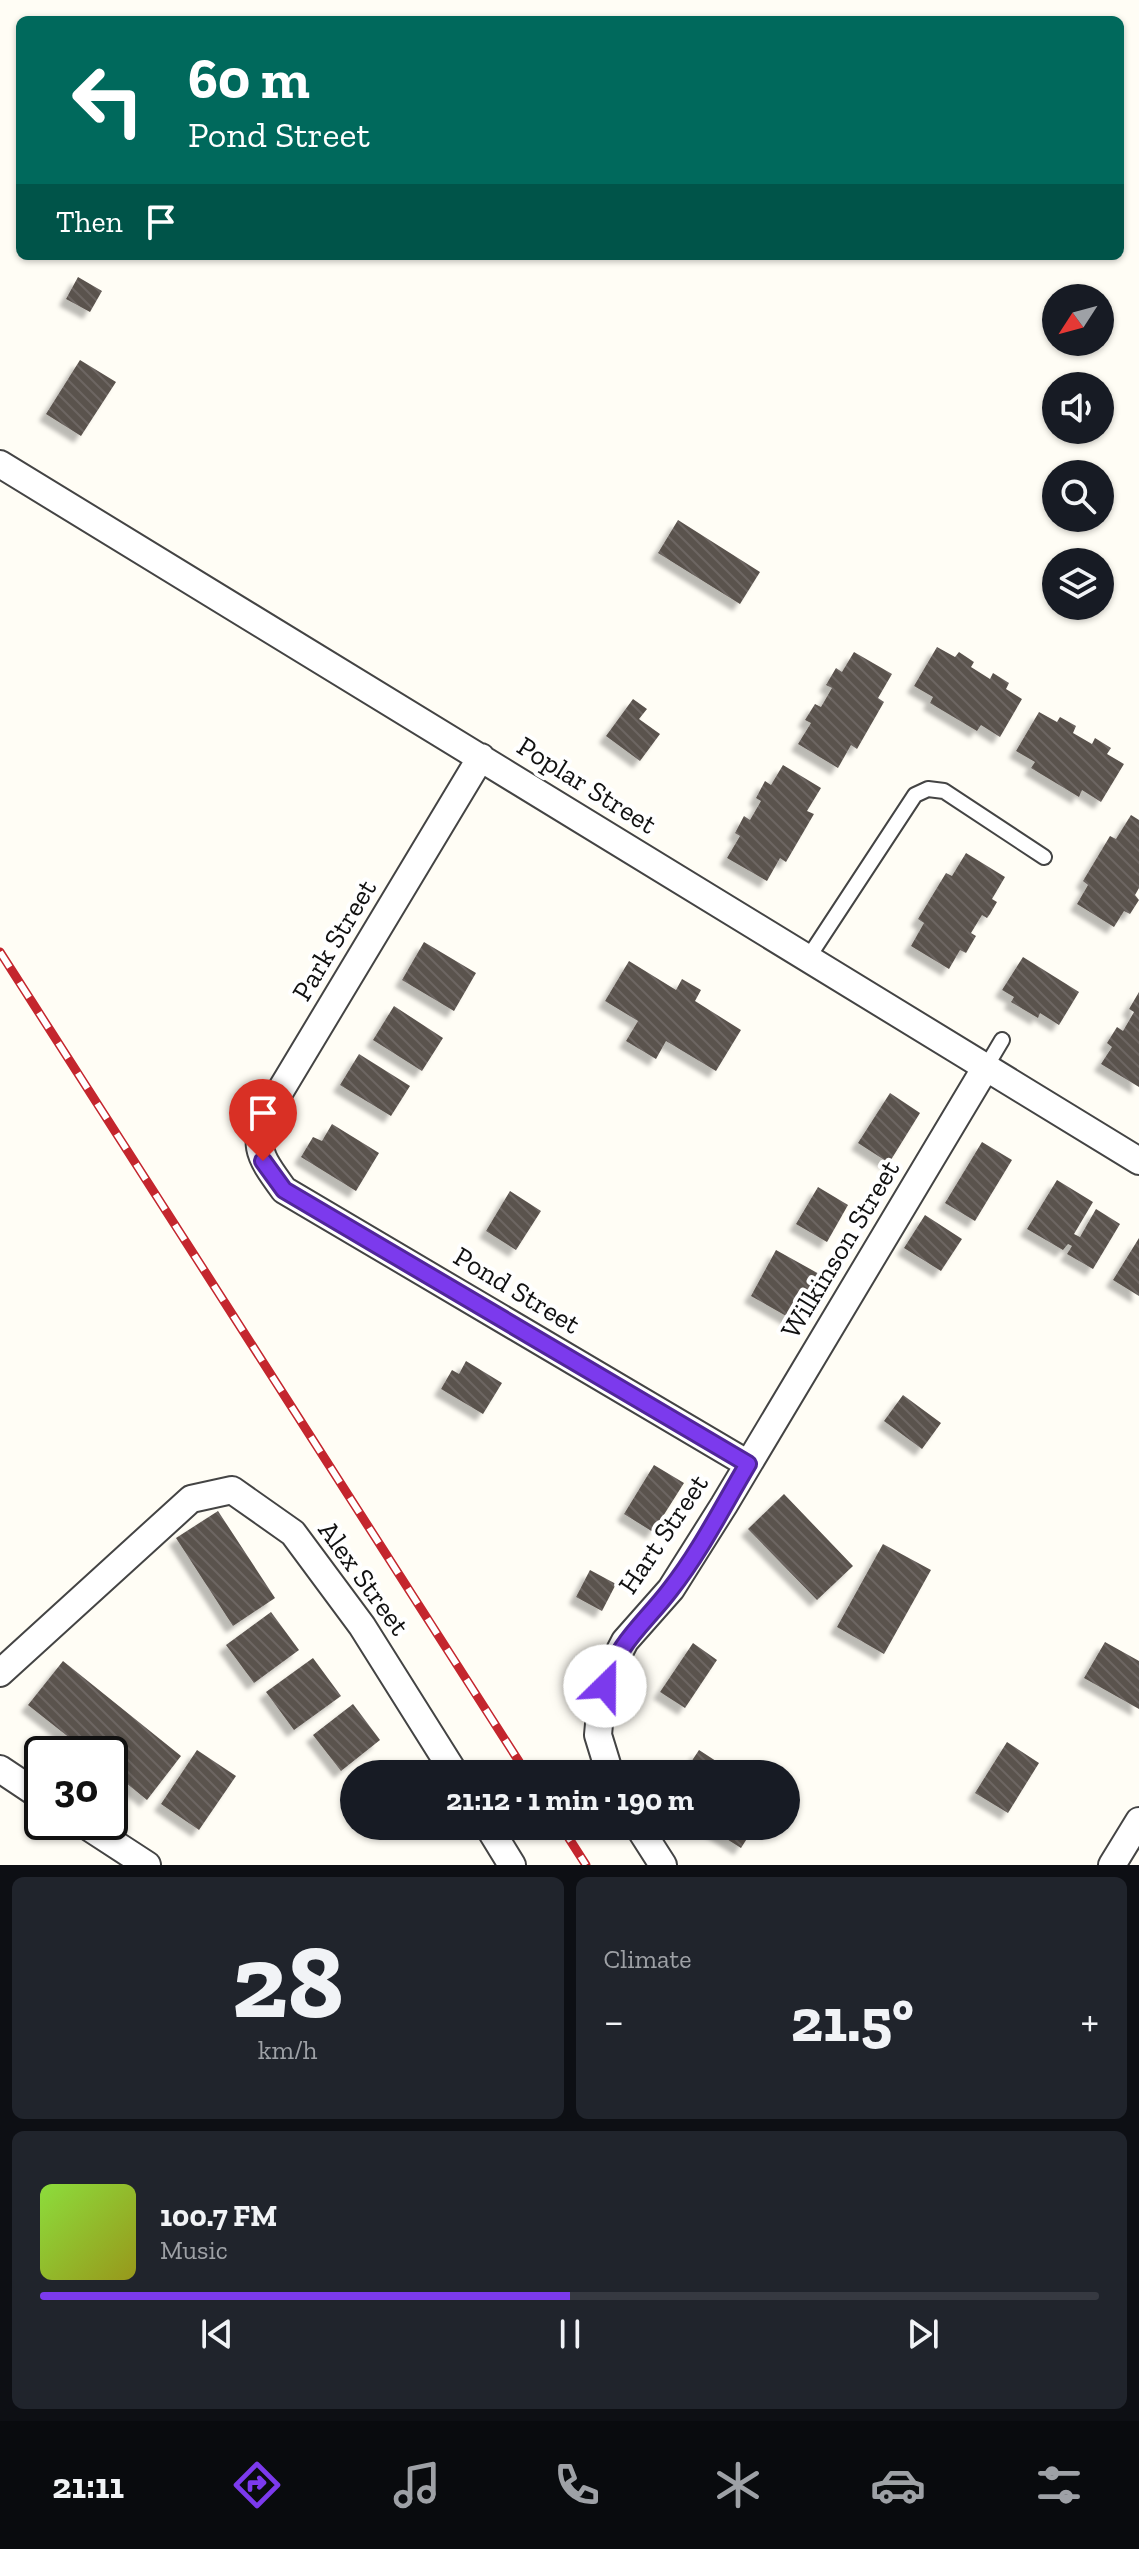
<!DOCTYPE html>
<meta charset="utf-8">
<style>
body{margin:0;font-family:"Zilla Slab",serif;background:#20242c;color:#f1f3f6;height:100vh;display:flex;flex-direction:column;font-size:30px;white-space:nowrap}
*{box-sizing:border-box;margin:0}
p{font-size:26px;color:#9ea1a6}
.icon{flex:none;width:44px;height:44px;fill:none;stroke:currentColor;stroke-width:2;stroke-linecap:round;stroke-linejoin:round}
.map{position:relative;height:1865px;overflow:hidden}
.details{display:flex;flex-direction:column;gap:12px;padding:12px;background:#0d0f14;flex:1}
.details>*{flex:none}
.hud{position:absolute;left:16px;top:16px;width:1108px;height:244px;border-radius:12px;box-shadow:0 2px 6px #0004;background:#00695c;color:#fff;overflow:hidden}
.needle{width:52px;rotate:234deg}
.tools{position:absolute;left:1042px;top:284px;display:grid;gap:16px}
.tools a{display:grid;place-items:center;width:72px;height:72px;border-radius:50%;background:#171b24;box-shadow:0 2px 6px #0004;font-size:40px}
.speed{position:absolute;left:24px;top:1736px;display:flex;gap:16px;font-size:40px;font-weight:700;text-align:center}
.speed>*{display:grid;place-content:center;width:104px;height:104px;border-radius:50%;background:#171b24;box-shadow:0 2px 6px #0004;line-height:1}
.speed .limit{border:4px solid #111;border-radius:12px;background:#fff;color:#111}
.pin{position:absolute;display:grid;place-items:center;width:68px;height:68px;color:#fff;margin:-82px -34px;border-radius:50% 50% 50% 0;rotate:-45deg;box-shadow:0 0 8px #0007}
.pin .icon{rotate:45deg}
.me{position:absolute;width:88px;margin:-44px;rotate:23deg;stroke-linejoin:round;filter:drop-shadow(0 0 6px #0008)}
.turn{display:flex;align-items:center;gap:28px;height:168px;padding:0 40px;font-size:36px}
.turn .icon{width:104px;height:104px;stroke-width:2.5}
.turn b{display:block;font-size:56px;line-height:68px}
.then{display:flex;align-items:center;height:76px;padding:0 40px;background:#0003;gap:16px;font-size:30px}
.big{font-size:60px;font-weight:800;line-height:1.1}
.details .tile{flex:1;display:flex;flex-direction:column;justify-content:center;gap:12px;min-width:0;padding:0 28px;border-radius:12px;background:#20242c}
.details .dial{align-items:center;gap:0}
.dial b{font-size:104px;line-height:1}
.song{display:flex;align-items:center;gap:24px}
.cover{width:96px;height:96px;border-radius:12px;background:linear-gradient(135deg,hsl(90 70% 55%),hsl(60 70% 35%))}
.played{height:8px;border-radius:4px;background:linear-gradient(90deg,#7c3aed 50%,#363941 50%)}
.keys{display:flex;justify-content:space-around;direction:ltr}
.heat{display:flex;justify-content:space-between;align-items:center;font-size:44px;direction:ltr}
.details .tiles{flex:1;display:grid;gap:12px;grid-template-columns:1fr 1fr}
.tile:last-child{grid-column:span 2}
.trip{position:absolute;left:340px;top:1760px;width:460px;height:80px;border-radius:40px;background:#171b24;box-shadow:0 2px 6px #0004;font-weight:800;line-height:80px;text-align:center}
.dock{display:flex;height:128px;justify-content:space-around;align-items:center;background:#090b0e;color:#9ea1a6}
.dock .icon{width:56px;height:56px}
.dock .current{color:#7c3aed}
.dock b{font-size:36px;color:#f1f3f6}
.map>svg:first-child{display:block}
.building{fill:url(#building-back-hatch);filter:url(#shadow)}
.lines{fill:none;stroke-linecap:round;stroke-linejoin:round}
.lane-casing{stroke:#444;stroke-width:18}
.street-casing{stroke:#444;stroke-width:30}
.lane{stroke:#fff;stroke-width:14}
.street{stroke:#fff;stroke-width:26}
.rail-casing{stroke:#c4262e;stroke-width:9}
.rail{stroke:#fff;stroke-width:6;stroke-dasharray:18;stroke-linecap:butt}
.route-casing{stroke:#51269a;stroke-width:20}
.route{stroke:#7c3aed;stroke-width:14}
.labels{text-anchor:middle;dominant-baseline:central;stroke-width:8;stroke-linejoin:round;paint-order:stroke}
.street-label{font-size:28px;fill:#111;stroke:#fff}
</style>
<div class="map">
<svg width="1139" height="1865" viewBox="0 0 1139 1865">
<defs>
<pattern id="building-back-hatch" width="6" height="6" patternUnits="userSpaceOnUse" patternTransform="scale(2)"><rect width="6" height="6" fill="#5a524d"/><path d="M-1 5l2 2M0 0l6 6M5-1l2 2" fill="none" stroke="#6d6662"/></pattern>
<filter id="shadow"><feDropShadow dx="-7" dy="7" stdDeviation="2" flood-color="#0004"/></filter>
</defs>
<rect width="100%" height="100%" fill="#fffdf5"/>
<path class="building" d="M78,277L102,291L90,312L66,299Z
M80,360L116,382L81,436L46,414Z
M678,520L760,572L740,604L658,553Z
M937,647L955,657L959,652L974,662L971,667L990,679L993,673L1009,683L1006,689L1022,699L1000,737L981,725L977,731L930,703L933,697L914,686Z
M854,652L892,674L878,698L884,702L857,749L851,745L838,768L798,744L811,723L805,720L815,704L821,707L832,688L826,685L836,668L842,672Z
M633,699L647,709L639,719L660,734L640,761L606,736Z
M1039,712L1057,722L1060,717L1076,726L1073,733L1092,744L1095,738L1111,748L1107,754L1124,764L1101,802L1082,790L1079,797L1031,768L1035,762L1016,751Z
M783,765L821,788L807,811L814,814L786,862L780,858L767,881L727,858L740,836L735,833L744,816L750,820L761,801L756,798L765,781L771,785Z
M1131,815L1139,820V888L1135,895L1139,900L1130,914L1124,911L1114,927L1077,904L1088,885L1083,881L1110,836L1116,839Z
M966,853L1005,877L992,899L997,902L990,914L987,918L982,915L971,933L976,936L966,953L960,950L949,969L911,946L924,923L918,919L946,873L952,876Z
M424,942L476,973L454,1011L402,980Z
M1023,957L1079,992L1059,1025L1040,1013L1038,1018L1011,1002L1014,997L1002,990Z
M629,961L676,990L682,979L701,990L695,1001L741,1030L716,1071L666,1041L656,1059L626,1041L638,1021L605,1001Z
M1139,992V1087L1101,1064L1112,1047L1107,1043L1117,1027L1123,1031L1134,1012L1129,1009Z
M394,1006L443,1038L422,1071L373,1040Z
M359,1054L410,1086L391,1116L340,1085Z
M890,1093L920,1113L889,1163L858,1143Z
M332,1124L379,1153L356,1191L301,1157L313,1137L322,1141Z
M982,1142L1012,1160L975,1221L945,1203Z
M1057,1180L1093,1202L1074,1234L1080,1237L1096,1209L1120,1224L1093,1269L1067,1254L1072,1246L1068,1244L1063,1250L1027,1229Z
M818,1187L848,1205L827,1242L796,1224Z
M510,1191L541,1211L516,1250L486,1231Z
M925,1215L962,1239L941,1271L904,1248Z
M1139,1238V1296L1113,1280Z
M776,1250L821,1275L795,1321L751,1296Z
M466,1361L502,1383L483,1414L441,1389L452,1370L459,1374Z
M903,1395L941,1423L922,1449L884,1421Z
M654,1465L684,1483L653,1532L624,1514Z
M784,1494L853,1566L817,1600L748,1529Z
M218,1511L275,1598L233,1626L176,1538Z
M883,1544L931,1570L884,1654L837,1627Z
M590,1570L616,1584L602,1611L576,1597Z
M271,1612L299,1650L254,1683L226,1645Z
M1105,1642L1139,1661V1709L1084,1678Z
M693,1643L717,1660L685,1708L660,1692Z
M313,1658L341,1696L294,1730L266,1692Z
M63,1661L181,1756L147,1800L110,1770V1754H90L28,1705Z
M353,1704L380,1740L341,1771L313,1735Z
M1007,1742L1039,1763L1008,1813L975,1793Z
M197,1750L236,1776L199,1830L161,1804Z
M699,1750L736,1774H683Z
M706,1826H755L741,1848Z"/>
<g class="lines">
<g class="lane-casing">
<path id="lane" d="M808,958L915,795L928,789L944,791L1044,857
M986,1067L1002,1040"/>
</g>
<g class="street-casing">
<path id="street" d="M0,464L1139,1161
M481,757L273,1103C251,1144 257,1153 284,1190L748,1464
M0,1673L191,1499L232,1490L293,1533L362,1626L455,1774
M0,1769L42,1797
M610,1774L598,1735L601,1702L610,1670L625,1641L671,1589L724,1505L986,1067
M81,1822L147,1865
M488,1826L512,1865
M638,1826L663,1865
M1112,1865L1139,1821"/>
</g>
<use href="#lane" class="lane"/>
<use href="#street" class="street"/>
<g class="rail-casing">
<path id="rail" d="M0,952L527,1774
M561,1826L586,1865"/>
</g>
<use href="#rail" class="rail"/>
</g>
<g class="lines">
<g class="route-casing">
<path id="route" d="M263,1161L284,1190L748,1464C723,1506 700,1552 670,1590C645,1623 617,1643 605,1686"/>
</g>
<use href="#route" class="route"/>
</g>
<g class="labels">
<g class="street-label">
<text transform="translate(587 785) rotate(32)">Poplar Street</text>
<text transform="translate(334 940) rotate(-59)">Park Street</text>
<text transform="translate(840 1249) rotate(-59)">Wilkinson Street</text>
<text transform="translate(517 1290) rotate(31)">Pond Street</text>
<text transform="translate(663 1534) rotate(-56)">Hart Street</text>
<text transform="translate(364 1578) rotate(54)">Alex Street</text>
</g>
</g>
</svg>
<div class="tools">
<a><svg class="needle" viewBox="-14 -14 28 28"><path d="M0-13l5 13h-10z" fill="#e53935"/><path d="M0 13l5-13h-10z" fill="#9ea1a6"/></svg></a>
<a><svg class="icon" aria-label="sound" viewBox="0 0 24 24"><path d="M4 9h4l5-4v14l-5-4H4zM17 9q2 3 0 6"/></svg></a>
<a><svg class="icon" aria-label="search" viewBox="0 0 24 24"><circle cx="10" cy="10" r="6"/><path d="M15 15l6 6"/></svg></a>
<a><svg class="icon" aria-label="layers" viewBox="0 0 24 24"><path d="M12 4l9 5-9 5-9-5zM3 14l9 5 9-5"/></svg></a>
</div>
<div class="speed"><div class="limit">30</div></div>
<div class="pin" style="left:263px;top:1161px;background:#d93025"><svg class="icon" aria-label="arrive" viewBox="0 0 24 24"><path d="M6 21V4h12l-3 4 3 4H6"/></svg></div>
<svg class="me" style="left:605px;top:1686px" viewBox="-20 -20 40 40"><circle r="19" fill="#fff"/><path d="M0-13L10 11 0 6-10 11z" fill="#7c3aed"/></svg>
<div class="trip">21:12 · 1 min · 190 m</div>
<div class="hud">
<div class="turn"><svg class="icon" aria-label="left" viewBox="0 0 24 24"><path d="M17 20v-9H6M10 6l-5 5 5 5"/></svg><div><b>60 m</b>Pond Street</div></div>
<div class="then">Then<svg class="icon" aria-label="arrive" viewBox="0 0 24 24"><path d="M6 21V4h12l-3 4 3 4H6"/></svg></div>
</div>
</div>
<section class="details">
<div class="tiles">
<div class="tile dial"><b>28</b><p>km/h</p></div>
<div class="tile"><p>Climate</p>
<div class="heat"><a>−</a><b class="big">21.5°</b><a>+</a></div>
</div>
<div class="tile">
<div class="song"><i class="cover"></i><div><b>100.7 FM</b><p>Music</p></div></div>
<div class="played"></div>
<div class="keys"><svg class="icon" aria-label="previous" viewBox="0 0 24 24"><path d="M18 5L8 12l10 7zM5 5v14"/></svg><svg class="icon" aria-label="pause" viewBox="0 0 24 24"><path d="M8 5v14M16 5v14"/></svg><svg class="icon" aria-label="next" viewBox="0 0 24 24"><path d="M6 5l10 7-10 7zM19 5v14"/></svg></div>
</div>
</div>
</section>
<nav class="dock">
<b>21:11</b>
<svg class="icon current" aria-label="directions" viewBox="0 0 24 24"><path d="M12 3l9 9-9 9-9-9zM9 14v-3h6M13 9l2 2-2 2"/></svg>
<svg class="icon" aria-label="music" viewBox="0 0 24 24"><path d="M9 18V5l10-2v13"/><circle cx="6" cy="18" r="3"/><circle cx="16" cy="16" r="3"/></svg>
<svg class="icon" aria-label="phone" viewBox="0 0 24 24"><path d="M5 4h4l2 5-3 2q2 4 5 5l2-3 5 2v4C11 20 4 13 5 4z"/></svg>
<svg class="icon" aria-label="climate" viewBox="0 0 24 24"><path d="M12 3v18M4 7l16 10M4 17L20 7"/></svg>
<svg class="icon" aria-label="car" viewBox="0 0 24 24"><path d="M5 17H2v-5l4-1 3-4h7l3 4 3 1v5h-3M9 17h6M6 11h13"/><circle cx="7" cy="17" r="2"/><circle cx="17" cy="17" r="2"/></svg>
<svg class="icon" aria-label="filters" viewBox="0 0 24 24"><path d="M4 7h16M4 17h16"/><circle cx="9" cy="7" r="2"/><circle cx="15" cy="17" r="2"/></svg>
</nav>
